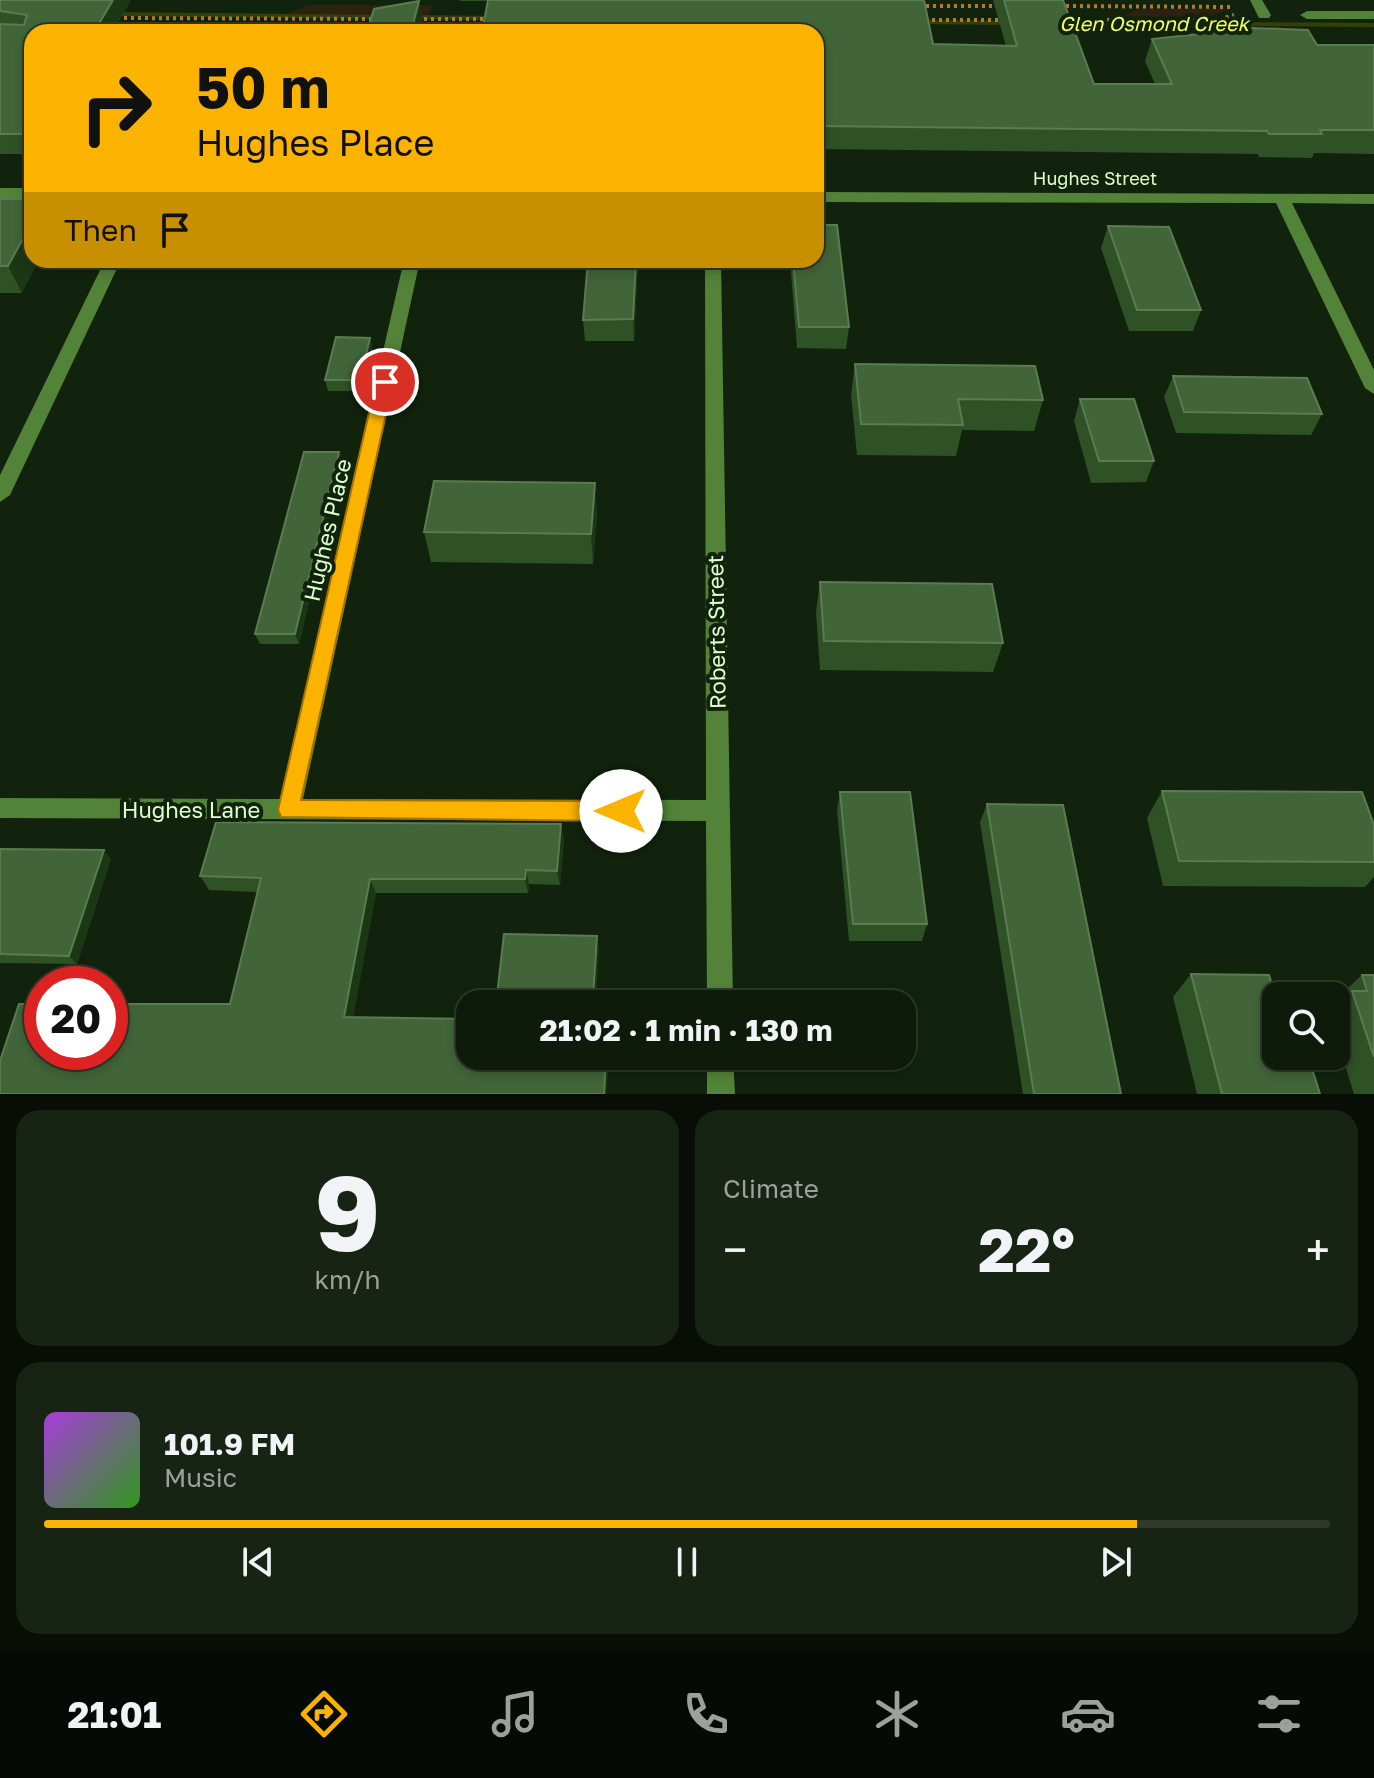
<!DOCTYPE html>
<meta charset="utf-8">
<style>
body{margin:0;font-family:"Golos Text",sans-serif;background:#172313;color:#f1f3f6;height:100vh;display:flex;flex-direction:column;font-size:30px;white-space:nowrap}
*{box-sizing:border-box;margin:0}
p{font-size:26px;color:#9ba19c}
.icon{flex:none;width:44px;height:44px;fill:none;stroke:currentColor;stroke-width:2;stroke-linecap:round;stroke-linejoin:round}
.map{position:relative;height:1094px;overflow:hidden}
.sheet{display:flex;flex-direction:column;gap:16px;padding:16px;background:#080e06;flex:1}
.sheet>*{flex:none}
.guide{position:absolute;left:24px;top:24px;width:800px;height:244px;border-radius:24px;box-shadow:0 4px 12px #0003,0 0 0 2px #2e382b;background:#fbb300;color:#111;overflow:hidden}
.buttons{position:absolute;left:1262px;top:982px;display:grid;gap:16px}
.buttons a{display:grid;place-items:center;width:88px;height:88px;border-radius:16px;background:#0e1a0a;box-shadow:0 4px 12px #0003,0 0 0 2px #2e382b;font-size:40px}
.speed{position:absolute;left:24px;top:966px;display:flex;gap:16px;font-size:40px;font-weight:700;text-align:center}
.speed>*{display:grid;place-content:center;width:104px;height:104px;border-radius:50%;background:#0e1a0a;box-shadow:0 4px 12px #0003,0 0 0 2px #2e382b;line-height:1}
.speed .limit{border:12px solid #d22;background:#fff;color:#111}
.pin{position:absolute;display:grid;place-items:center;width:68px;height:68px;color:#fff;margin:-34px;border:4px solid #fff;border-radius:50%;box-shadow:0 2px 8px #0007}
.me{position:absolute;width:88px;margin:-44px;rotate:270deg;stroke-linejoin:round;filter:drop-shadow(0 0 6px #0008)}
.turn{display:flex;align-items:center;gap:28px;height:168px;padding:0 40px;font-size:36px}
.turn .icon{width:104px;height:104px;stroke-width:2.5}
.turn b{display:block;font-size:56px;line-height:68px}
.then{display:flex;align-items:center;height:76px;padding:0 40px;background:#0003;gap:16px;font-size:30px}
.big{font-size:60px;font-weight:700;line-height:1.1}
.sheet .widget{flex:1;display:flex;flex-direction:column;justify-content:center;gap:12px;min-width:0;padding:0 28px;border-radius:24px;background:#172313}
.sheet .dial{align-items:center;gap:0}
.dial b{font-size:104px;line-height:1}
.song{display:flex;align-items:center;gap:24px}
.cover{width:96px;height:96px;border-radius:12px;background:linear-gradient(135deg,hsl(280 70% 55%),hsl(110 70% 35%))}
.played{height:8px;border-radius:4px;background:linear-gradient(90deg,#fbb300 85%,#2e382b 85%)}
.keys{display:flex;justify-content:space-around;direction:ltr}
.heat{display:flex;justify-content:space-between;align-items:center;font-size:44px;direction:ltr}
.sheet .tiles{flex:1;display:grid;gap:16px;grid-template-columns:1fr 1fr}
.widget:last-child{grid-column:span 2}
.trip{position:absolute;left:456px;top:990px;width:460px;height:80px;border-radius:24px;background:#0e1a0a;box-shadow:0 4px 12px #0003,0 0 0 2px #2e382b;font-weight:700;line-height:80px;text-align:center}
.menu{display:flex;height:128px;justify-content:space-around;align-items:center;background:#060a04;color:#9ba19c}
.menu .icon{width:56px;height:56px}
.menu .selected{color:#fbb300}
.menu b{font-size:36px;color:#f1f3f6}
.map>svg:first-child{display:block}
.green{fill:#2d2110}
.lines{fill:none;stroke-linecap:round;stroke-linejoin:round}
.stream{fill:#334109;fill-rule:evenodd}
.path{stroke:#b6792c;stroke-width:4;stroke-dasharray:3 4;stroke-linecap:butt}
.minor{fill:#528338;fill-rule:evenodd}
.wall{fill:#2e5126}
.shaded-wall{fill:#1b3714}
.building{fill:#416438;stroke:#597c50;stroke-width:2}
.route{fill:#fbb300;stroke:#a37400;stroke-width:2}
.labels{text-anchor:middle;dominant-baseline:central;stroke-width:8;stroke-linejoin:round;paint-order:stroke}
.far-street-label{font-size:18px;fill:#dcffd0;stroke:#12230d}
.far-water-label{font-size:20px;font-style:italic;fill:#f3ff5e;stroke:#12230d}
.street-label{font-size:22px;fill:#dcffd0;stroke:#12230d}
</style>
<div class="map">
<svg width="1374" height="1094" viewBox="0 0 1374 1094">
<rect width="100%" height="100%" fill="#12230d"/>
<path class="green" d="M309,5H432L429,16L283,15Z
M1138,9H1228L1207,18L1121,17Z"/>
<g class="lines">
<path class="stream" d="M104,12L389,15L393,17L389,19L107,16L103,14Z
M404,15L501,16L505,18L501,20L407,19H404Z
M911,20L1015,21L1019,23L1015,25L914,24H911Z
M1055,21L1374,23V27L1058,25L1054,23Z"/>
<path class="path" d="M919,6H1001
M1059,6L1233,7
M117,18L375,19
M417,19H491
M925,20H1003
M1065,20H1217L1234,15"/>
<path class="minor" d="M1250,0H1262L1271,15L1269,18H1259Z
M1374,11V19H1307L1300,15L1307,11Z
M0,188H32V198H0Z
M816,192L1374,194V204L1292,203L1374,370V394L1365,388L1276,203L816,202Z
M105,260H121L10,495L0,502V475Z
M404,260H420L303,799L706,800L705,260H721L733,1004H707L706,821L0,818V798L280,799Z
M707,1056H733L735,1094H707Z"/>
</g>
<path class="wall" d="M0,0H131L112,32H32V154H0Z
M460,0H924L933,44L1006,46L993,0H1063L1094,84H1155L1145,61L1152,39L1317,45H1374V154L1314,153L1312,158L1259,157L1258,154L816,149V32L488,1H460Z
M0,199L22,293H0Z
M1108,226L1201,310L1193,331H1129L1101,248Z
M638,260L634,341H585L583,320Z
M790,260H816L849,327L846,349L797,348Z
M373,349L363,391H328L325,380Z
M855,364L1043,400L1034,431L962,430L956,456L857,455L851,395Z
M1173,376L1322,414L1311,435L1176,433L1164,397Z
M1080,399L1154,461L1146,482L1091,483L1074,421Z
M339,452L343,463L299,644H260L255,634Z
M597,513L593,564L431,562L424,532Z
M820,582L1003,643L993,672L820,670L816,612Z
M1162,791L1374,825V877L1365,887L1163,886L1147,818Z
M840,792L927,924L922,941H849L837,810Z
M987,804L1121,1094H1023L980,822Z
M564,839L560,885L529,884L528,893H376L353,1017L470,1056H609L606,1094L230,1004L258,892L209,890L200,876Z
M0,849L111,859L77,964L0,963Z
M1191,974L1274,991L1320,1094H1197L1173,997Z
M1362,975H1374V1094H1354L1336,1036V1007L1340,1003L1338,997Z"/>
<path class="shaded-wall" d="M113,0H131L112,32H94Z
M419,1L423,24L421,32H411Z
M32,222V260H39L22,293L8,266Z
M636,260H638L634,341L633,319Z
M370,338L373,349L363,391L360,380Z
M339,452L343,463L299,644L295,634Z
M595,483L597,513L593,564L591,534Z
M561,824L564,839L560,885L557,871Z
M104,850L111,859L77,964L69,956Z
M526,870L529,884L528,893L525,879Z
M370,879L376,893L351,1029L344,1017Z
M597,936L599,949L596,1004L593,998Z
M606,1056H609L606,1094H604Z"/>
<path class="building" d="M0,0H113L94,32H32V134H0V24L24,25L27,15L0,11Z
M488,0H924L933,44L1017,46L1004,0H1063L1094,84H1172L1152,39L1253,28L1308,30L1317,45H1374V130H1320L1322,134H1269L1267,131L816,126V32H482Z
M419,1L411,32H367L374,9Z
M0,199H32V222L8,266H0Z
M816,225H837L849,327H799L793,260H816Z
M1108,226L1169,227L1201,310H1137Z
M588,260H636L633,319L583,320Z
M336,337L370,338L360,380H325Z
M855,364L1035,366L1043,400L958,399L963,425L861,424Z
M1173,376L1307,378L1322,414L1184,412Z
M1080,399H1134L1154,461H1099Z
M304,452H339L295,634H255Z
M434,481L595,483L591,534L424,532Z
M820,582L992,584L1003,643L824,641Z
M1162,791L1362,792L1374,825V862L1179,861Z
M840,792H910L927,924H853Z
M987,804L1063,805L1121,1094H1034Z
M216,822L561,824L557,871L526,870L525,879H370L344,1017L470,1019V1056H606L604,1094H0V1061L19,1004H42V1052H110V1004H230L261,878L200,876Z
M0,849L104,850L69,956L0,954Z
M504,934L597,936L593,998L609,999V1004H496Z
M1191,974L1269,975L1274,991L1289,992L1290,996H1276V1056H1308L1320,1094H1222Z
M1362,975H1374V1057L1352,991H1367Z"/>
<path class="route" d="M385,377L393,382L301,800L621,801L629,804L632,811L629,818L621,821L281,817L278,810L376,382Z"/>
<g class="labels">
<g class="far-street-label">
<text x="1095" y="178">Hughes Street</text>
</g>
<g class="far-water-label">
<text x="1154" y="23">Glen Osmond Creek</text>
</g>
<g class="street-label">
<text transform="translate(327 530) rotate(-77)">Hughes Place</text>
<text transform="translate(716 632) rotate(-91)">Roberts Street</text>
<text x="191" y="809">Hughes Lane</text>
</g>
</g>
</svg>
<div class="buttons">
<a><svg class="icon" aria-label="search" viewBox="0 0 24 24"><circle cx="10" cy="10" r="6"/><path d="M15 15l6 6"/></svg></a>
</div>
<div class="speed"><div class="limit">20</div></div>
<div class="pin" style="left:385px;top:382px;background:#d93025"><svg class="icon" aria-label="arrive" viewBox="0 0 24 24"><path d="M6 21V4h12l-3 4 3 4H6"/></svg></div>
<svg class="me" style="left:621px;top:811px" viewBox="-20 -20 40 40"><circle r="19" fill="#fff"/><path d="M0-13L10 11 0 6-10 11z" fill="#fbb300"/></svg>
<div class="trip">21:02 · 1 min · 130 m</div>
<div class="guide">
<div class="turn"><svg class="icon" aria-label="right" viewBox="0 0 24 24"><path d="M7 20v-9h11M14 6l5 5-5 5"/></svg><div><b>50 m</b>Hughes Place</div></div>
<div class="then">Then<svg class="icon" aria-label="arrive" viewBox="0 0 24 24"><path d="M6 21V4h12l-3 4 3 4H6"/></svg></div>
</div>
</div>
<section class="sheet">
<div class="tiles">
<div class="widget dial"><b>9</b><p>km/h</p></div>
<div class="widget"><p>Climate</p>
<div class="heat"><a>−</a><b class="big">22°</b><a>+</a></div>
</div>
<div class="widget">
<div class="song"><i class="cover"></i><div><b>101.9 FM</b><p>Music</p></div></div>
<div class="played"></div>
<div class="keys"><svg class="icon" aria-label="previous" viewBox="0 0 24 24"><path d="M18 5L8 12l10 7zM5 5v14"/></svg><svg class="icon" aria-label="pause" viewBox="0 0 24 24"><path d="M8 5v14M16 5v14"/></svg><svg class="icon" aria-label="next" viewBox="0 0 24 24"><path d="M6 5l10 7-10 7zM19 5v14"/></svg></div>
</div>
</div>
</section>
<nav class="menu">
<b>21:01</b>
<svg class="icon selected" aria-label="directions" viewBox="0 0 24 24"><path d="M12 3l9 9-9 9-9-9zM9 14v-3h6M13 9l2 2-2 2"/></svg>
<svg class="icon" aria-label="music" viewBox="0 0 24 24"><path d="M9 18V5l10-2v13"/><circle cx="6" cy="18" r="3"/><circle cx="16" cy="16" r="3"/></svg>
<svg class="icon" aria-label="phone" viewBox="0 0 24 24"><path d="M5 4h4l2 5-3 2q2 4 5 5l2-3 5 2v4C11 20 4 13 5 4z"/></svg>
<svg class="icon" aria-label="climate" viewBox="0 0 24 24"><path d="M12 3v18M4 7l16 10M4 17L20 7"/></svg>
<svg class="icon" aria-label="car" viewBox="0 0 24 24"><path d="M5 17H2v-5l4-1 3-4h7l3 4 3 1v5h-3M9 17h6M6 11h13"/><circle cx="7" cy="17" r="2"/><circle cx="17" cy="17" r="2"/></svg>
<svg class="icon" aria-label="filters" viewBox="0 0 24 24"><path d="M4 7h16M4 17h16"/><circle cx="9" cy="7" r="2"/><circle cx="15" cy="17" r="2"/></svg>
</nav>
